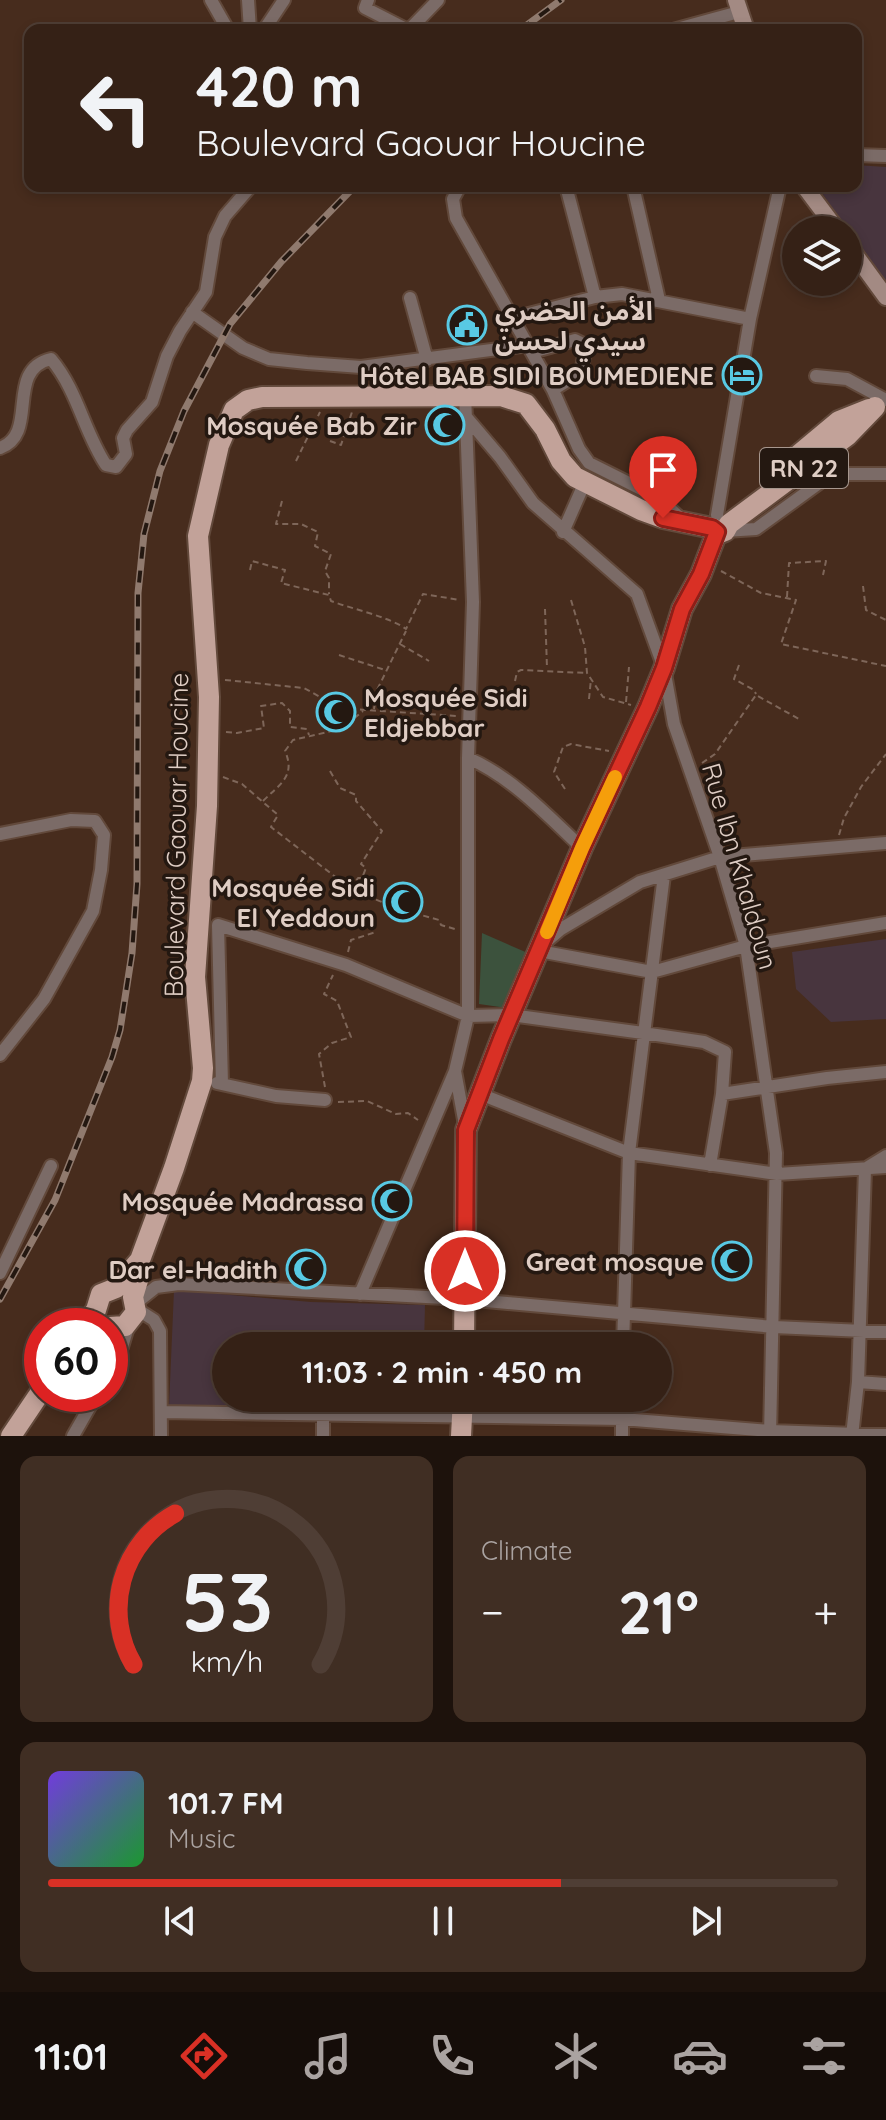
<!DOCTYPE html>
<meta charset="utf-8">
<style>
body{margin:0;font-family:Quicksand,"Noto Sans Arabic",sans-serif;background:#402e23;color:#f1f3f6;height:100vh;display:flex;flex-direction:column;font-size:30px;white-space:nowrap}
*{box-sizing:border-box;margin:0}
p{font-size:26px;color:#aaa3a1}
.icon{flex:none;width:44px;height:44px;fill:none;stroke:currentColor;stroke-width:2;stroke-linecap:round;stroke-linejoin:round}
.map{position:relative;height:1436px;overflow:hidden}
.side{display:flex;flex-direction:column;gap:20px;padding:20px;background:#1d120c;flex:1}
.side>*{flex:none}
.top-card{position:absolute;left:24px;top:24px;width:838px;height:168px;border-radius:16px;box-shadow:0 4px 12px #0003,0 0 0 2px #4f3e35;background:#352116;color:#f1f3f6;overflow:hidden}
.buttons{position:absolute;left:782px;top:216px;display:grid;gap:16px}
.buttons a{display:grid;place-items:center;width:80px;height:80px;border-radius:50%;background:#352116;box-shadow:0 4px 12px #0003,0 0 0 2px #4f3e35;font-size:40px}
.speed{position:absolute;left:24px;top:1308px;display:flex;gap:16px;font-size:40px;font-weight:700;text-align:center}
.speed>*{display:grid;place-content:center;width:104px;height:104px;border-radius:50%;background:#352116;box-shadow:0 4px 12px #0003,0 0 0 2px #4f3e35;line-height:1}
.speed .limit{border:12px solid #d22;background:#fff;color:#111}
.pin{position:absolute;display:grid;place-items:center;width:68px;height:68px;color:#fff;margin:-82px -34px;border-radius:50% 50% 50% 0;rotate:-45deg;box-shadow:0 0 8px #0007}
.pin .icon{rotate:45deg}
.me{position:absolute;width:88px;margin:-44px;rotate:0deg;stroke-linejoin:round;filter:drop-shadow(0 0 6px #0008)}
.turn{display:flex;align-items:center;gap:28px;height:168px;padding:0 40px;font-size:36px}
.turn .icon{width:104px;height:104px;stroke-width:2.5}
.turn b{display:block;font-size:56px;line-height:68px}
.big{font-size:60px;font-weight:800;line-height:1.1}
.side .tile{flex:1;display:flex;flex-direction:column;justify-content:center;gap:12px;min-width:0;padding:0 28px;border-radius:16px;background:#402e23}
.side .dial{align-items:center;gap:0}
.dial svg{height:208px;overflow:visible;fill:none;stroke:#4f3e35;stroke-width:7;stroke-linecap:round;text-anchor:middle}
.dial text{fill:#f1f3f6;stroke:none}
.song{display:flex;align-items:center;gap:24px}
.cover{width:96px;height:96px;border-radius:12px;background:linear-gradient(135deg,hsl(260 70% 55%),hsl(130 70% 35%))}
.played{height:8px;border-radius:4px;background:linear-gradient(90deg,#d93025 65%,#4f3e35 65%)}
.keys{display:flex;justify-content:space-around;direction:ltr}
.heat{display:flex;justify-content:space-between;align-items:center;font-size:44px;direction:ltr}
.side .tiles{flex:1;display:grid;gap:20px;grid-template-columns:1fr 1fr}
.tile:last-child{grid-column:span 2}
.trip{position:absolute;left:212px;top:1332px;width:460px;height:80px;border-radius:40px;background:#352116;box-shadow:0 4px 12px #0003,0 0 0 2px #4f3e35;font-weight:800;line-height:80px;text-align:center}
.dock{display:flex;height:128px;justify-content:space-around;align-items:center;background:#150d09;color:#aaa3a1}
.dock .icon{width:56px;height:56px}
.dock .selected{color:#d93025}
.dock b{font-size:36px;color:#f1f3f6}
.map>svg:first-child{display:block}
.education{fill:#48353e}
.green{fill:#3c523d}
.lines{fill:none;stroke-linecap:round;stroke-linejoin:round}
.minor-casing{stroke:#62493b;stroke-width:16}
.secondary-casing{stroke:#62493b;stroke-width:20}
.primary-casing{stroke:#62493b;stroke-width:24}
.path{stroke:#7e6659;stroke-width:2;stroke-dasharray:6 4;stroke-linecap:butt}
.minor{stroke:#7b6b67;stroke-width:12}
.secondary{stroke:#a38a83;stroke-width:16}
.primary{stroke:#c2a299;stroke-width:20}
.rail-casing{stroke:#907a6e;stroke-width:7}
.rail{stroke:#241811;stroke-width:4;stroke-dasharray:12;stroke-linecap:butt}
.route-casing{stroke:#8d1f18;stroke-width:20}
.route{stroke:#d93025;stroke-width:14}
.slow{stroke:#f59e0b;stroke-width:14}
.labels{text-anchor:middle;dominant-baseline:central;stroke-width:7;stroke-linejoin:round;paint-order:stroke}
.shield{fill:#241811;stroke:#a7978e;stroke-width:2}
.shield-label{font-size:24px;font-weight:bold;fill:#dfcdc4}
.poi-label{font-size:26px;font-weight:bold;fill:#dfcdc4;stroke:#241811;text-anchor:end}
.street-label{font-size:26px;fill:#dfcdc4;stroke:#241811}
</style>
<div class="map">
<svg width="886" height="1436" viewBox="0 0 886 1436">
<rect width="100%" height="100%" fill="#472c1d"/>
<path class="education" d="M856,165L886,167V284L817,186H856Z
M886,939V1019L831,1022L796,989L792,952Z
M174,1290L311,1302L425,1305L424,1346H226V1398H423L422,1413L169,1406Z"/>
<path class="green" d="M482,933L530,954L507,1008L479,1004Z"/>
<g class="lines">
<g class="minor-casing">
<path id="minor" d="M211,0L228,30
M248,0L250,30
M368,0L365,8L408,30
M264,30L284,0
M409,30L438,0
M673,30L739,12
M856,155L886,156
M460,186L453,199L456,218L553,390L579,449L589,463L659,498L682,520
M566,186L595,297
M633,186L659,300
M410,298L427,360
M192,312L243,348L269,359L307,363L361,367L529,345
M513,318L595,297L622,294L750,319
M532,352L575,340L583,344C587,375 576,374 553,390
M816,376L847,379L886,400
M466,417L500,457L533,503L637,594L664,668L674,724L720,857L746,946L776,1153L770,1436
M0,448C40,434 4,370 51,359C78,391 84,432 106,465L116,467L126,454L123,438L127,430L152,402L167,356L180,331L206,292L215,237L225,216L251,186
M717,515L750,319L780,186
M725,531L756,529L822,481L844,474H886
M563,532L585,482
M468,758C512,777 547,815 582,848
M0,834L71,820L95,821L104,835L101,870L93,911L44,999L0,1055
M547,941L561,929L640,882L720,857L886,843
M539,951L652,972L746,946L886,923
M217,1083L276,1096L325,1100
M222,1084L218,925L346,965L468,1016L511,1015L643,1033L704,1042L725,1052L722,1094L710,1165
M480,1094L629,1153L777,1174L886,1167
M722,1094L827,1078L886,1072
M465,1125L455,1071L468,1016V758L473,602L465,394
M868,1167L886,1156
M0,1273L51,1166
M360,1294L455,1071
M136,1303L156,1287L179,1284L464,1299L774,1327L886,1332
M135,1318L143,1313L154,1320L160,1331L161,1436
M110,1339L116,1348V1359
M623,1346L629,1153L664,875
M110,1370L122,1347L128,1327L125,1326
M858,1382L886,1384
M161,1412L622,1419L770,1431L886,1435
M73,1436L97,1394
M323,1436V1416
M622,1436V1398
M852,1436L858,1382L865,1169"/>
</g>
<g class="secondary-casing">
<path id="secondary" d="M736,0L746,30
M804,186L837,230
M848,245L886,297"/>
</g>
<g class="primary-casing">
<path id="primary" d="M772,477L839,421L869,409
M85,1326L96,1310L101,1294L116,1288L140,1260
M110,1327L125,1326L136,1312L133,1297L139,1277L140,1260L174,1168L202,1081L203,1068L195,977L207,806L209,697L198,536L219,445L234,410L248,400L262,397L501,396L526,404L545,429L561,461L575,477L641,510L663,518L712,528L720,533L725,531L729,524L847,436L875,407
M464,1346L466,1130L501,1039L582,848L648,707L664,668L682,609L701,574L717,532
M11,1436L42,1390
M461,1436L463,1398"/>
</g>
<path class="path" d="M330,441L341,445L352,412
M296,461L320,412
M282,501L276,524H301L318,532L315,546L331,554L325,571L329,578V594
M250,570L252,561L285,570L281,583L329,595L331,601C352,609 390,617 406,629L423,594L460,600
M721,571L761,593L796,600L781,644L886,666
M863,586L866,610L886,620
M787,597L789,563L826,561L823,575
M571,600L585,647L587,673L603,697L631,705
M545,609L547,668
M400,644L429,661
M339,655L385,670
M739,665L734,679L754,690L756,694
M225,680L304,688L322,698L351,709L457,716
M515,681L517,672L521,670L586,673
M589,699L591,679
M626,702L629,667
M374,709L377,690L406,631
M226,732L237,733L264,728L261,706L282,703L290,711V727L307,729L309,735
M702,763L715,754L756,695L799,719
M330,771L340,788L356,795V801L382,831L361,864L366,868L362,878H358L351,888
M223,777L242,784L278,815L271,827L351,889L396,908L439,920L441,925L455,929
M565,789L554,772L563,747L571,744L609,751
M263,801C280,784 296,776 285,751L293,740L341,729L363,711
M839,835L844,818L861,787L886,754
M348,952L351,940L376,932
M325,1087L319,1054L332,1043L351,1037L337,1001L324,994L333,975
M338,1102L367,1101L396,1114L408,1113L418,1120"/>
<use href="#minor" class="minor"/>
<use href="#secondary" class="secondary"/>
<use href="#primary" class="primary"/>
<g class="rail-casing">
<path id="rail" d="M520,30L561,0
M0,1299L55,1200L112,1057L120,1030L132,953L137,884L138,593L144,534L160,471L184,411L230,324L281,262L355,186"/>
</g>
<use href="#rail" class="rail"/>
</g>
<g class="lines">
<g class="route-casing">
<path id="route" d="M465,1271L466,1130L501,1039L582,848L648,707L664,668L682,609L701,574L717,532L712,528L663,518"/>
</g>
<use href="#route" class="route"/>
<path class="slow" d="M547,932L582,848L615,777"/>
</g>
<defs>
<g id="civic-ring" transform="scale(2)"><circle r="9.5" fill="#241811" stroke="#58c9e3" stroke-width="1.5"/><path d="M-.6-6.5H3V-4.5H.6V-3L4-1V1h2V6H-6V1h2V-1L-.6-3ZM-1.2 2.5V6h2.4V2.5Z" fill="#58c9e3"/></g>
<g id="hotel-ring" transform="scale(2)"><circle r="9.5" fill="#241811" stroke="#58c9e3" stroke-width="1.5"/><path d="M-6-4.5h1.5V1H6V5H4.5V3h-9V5H-6ZM-4 0a1.8 1.8 0 1 1 3.6 0ZM.5 0V-2.5h3Q6-2.5 6 0Z" fill="#58c9e3"/></g>
<g id="mosque-ring" transform="scale(2)"><circle r="9.5" fill="#241811" stroke="#58c9e3" stroke-width="1.5"/><path d="M3.5-4.9A6 6 0 1 0 3.5 4.9A5 5 0 1 1 3.5-4.9Z" fill="#58c9e3"/></g>
</defs>
<g fill-rule="evenodd">
<use href="#civic-ring" x="467" y="325"/>
<use href="#hotel-ring" x="742" y="375"/>
<use href="#mosque-ring" x="445" y="425"/>
<use href="#mosque-ring" x="336" y="712"/>
<use href="#mosque-ring" x="403" y="902"/>
<use href="#mosque-ring" x="392" y="1201"/>
<use href="#mosque-ring" x="732" y="1261"/>
<use href="#mosque-ring" x="306" y="1269"/>
</g>
<g class="labels">
<rect class="shield" x="760" y="448" width="88" height="40" rx="6"/>
<g class="shield-label">
<text x="804" y="468">RN 22</text>
</g>
<g class="poi-label">
<text x="495" y="310" text-anchor="start">الأمن الحضري<tspan x="495" dy="30">سيدي لحسن</tspan></text>
<text x="714" y="375">Hôtel BAB SIDI BOUMEDIENE</text>
<text x="417" y="425">Mosquée Bab Zir</text>
<text x="364" y="697" text-anchor="start">Mosquée Sidi<tspan x="364" dy="30">Eldjebbar</tspan></text>
<text x="375" y="887">Mosquée Sidi<tspan x="375" dy="30">El Yeddoun</tspan></text>
<text x="364" y="1201">Mosquée Madrassa</text>
<text x="704" y="1261">Great mosque</text>
<text x="278" y="1269">Dar el-Hadith</text>
</g>
<g class="street-label">
<text transform="translate(176 835) rotate(-89)">Boulevard Gaouar Houcine</text>
<text transform="translate(740 866) rotate(74)">Rue Ibn Khaldoun</text>
</g>
</g>
</svg>
<div class="buttons">
<a><svg class="icon" aria-label="layers" viewBox="0 0 24 24"><path d="M12 4l9 5-9 5-9-5zM3 14l9 5 9-5"/></svg></a>
</div>
<div class="speed"><div class="limit">60</div></div>
<div class="pin" style="left:663px;top:518px;background:#d93025"><svg class="icon" aria-label="arrive" viewBox="0 0 24 24"><path d="M6 21V4h12l-3 4 3 4H6"/></svg></div>
<svg class="me" style="left:465px;top:1271px" viewBox="-20 -20 40 40"><circle r="17" fill="#d93025" stroke="#fff" stroke-width="3"/><path d="M0-11L8 9 0 5-8 9z" fill="#fff"/></svg>
<div class="trip">11:03 · 2 min · 450 m</div>
<div class="top-card">
<div class="turn"><svg class="icon" aria-label="left" viewBox="0 0 24 24"><path d="M17 20v-9H6M10 6l-5 5 5 5"/></svg><div><b>420 m</b>Boulevard Gaouar Houcine</div></div>
</div>
</div>
<section class="side">
<div class="tiles">
<div class="tile dial"><svg viewBox="0 0 100 80">
<path d="M14 69A42 42 0 1 1 86 69"/>
<path d="M14 69A42 42 0 0 1 30 11" stroke="#d93025"/>
<text x="50" y="56" font-size="32" font-weight="700">53</text>
<text x="50" y="72" font-size="11">km/h</text>
</svg></div>
<div class="tile"><p>Climate</p>
<div class="heat"><a>−</a><b class="big">21°</b><a>+</a></div>
</div>
<div class="tile">
<div class="song"><i class="cover"></i><div><b>101.7 FM</b><p>Music</p></div></div>
<div class="played"></div>
<div class="keys"><svg class="icon" aria-label="previous" viewBox="0 0 24 24"><path d="M18 5L8 12l10 7zM5 5v14"/></svg><svg class="icon" aria-label="pause" viewBox="0 0 24 24"><path d="M8 5v14M16 5v14"/></svg><svg class="icon" aria-label="next" viewBox="0 0 24 24"><path d="M6 5l10 7-10 7zM19 5v14"/></svg></div>
</div>
</div>
</section>
<nav class="dock">
<b>11:01</b>
<svg class="icon selected" aria-label="directions" viewBox="0 0 24 24"><path d="M12 3l9 9-9 9-9-9zM9 14v-3h6M13 9l2 2-2 2"/></svg>
<svg class="icon" aria-label="music" viewBox="0 0 24 24"><path d="M9 18V5l10-2v13"/><circle cx="6" cy="18" r="3"/><circle cx="16" cy="16" r="3"/></svg>
<svg class="icon" aria-label="phone" viewBox="0 0 24 24"><path d="M5 4h4l2 5-3 2q2 4 5 5l2-3 5 2v4C11 20 4 13 5 4z"/></svg>
<svg class="icon" aria-label="climate" viewBox="0 0 24 24"><path d="M12 3v18M4 7l16 10M4 17L20 7"/></svg>
<svg class="icon" aria-label="car" viewBox="0 0 24 24"><path d="M5 17H2v-5l4-1 3-4h7l3 4 3 1v5h-3M9 17h6M6 11h13"/><circle cx="7" cy="17" r="2"/><circle cx="17" cy="17" r="2"/></svg>
<svg class="icon" aria-label="filters" viewBox="0 0 24 24"><path d="M4 7h16M4 17h16"/><circle cx="9" cy="7" r="2"/><circle cx="15" cy="17" r="2"/></svg>
</nav>
